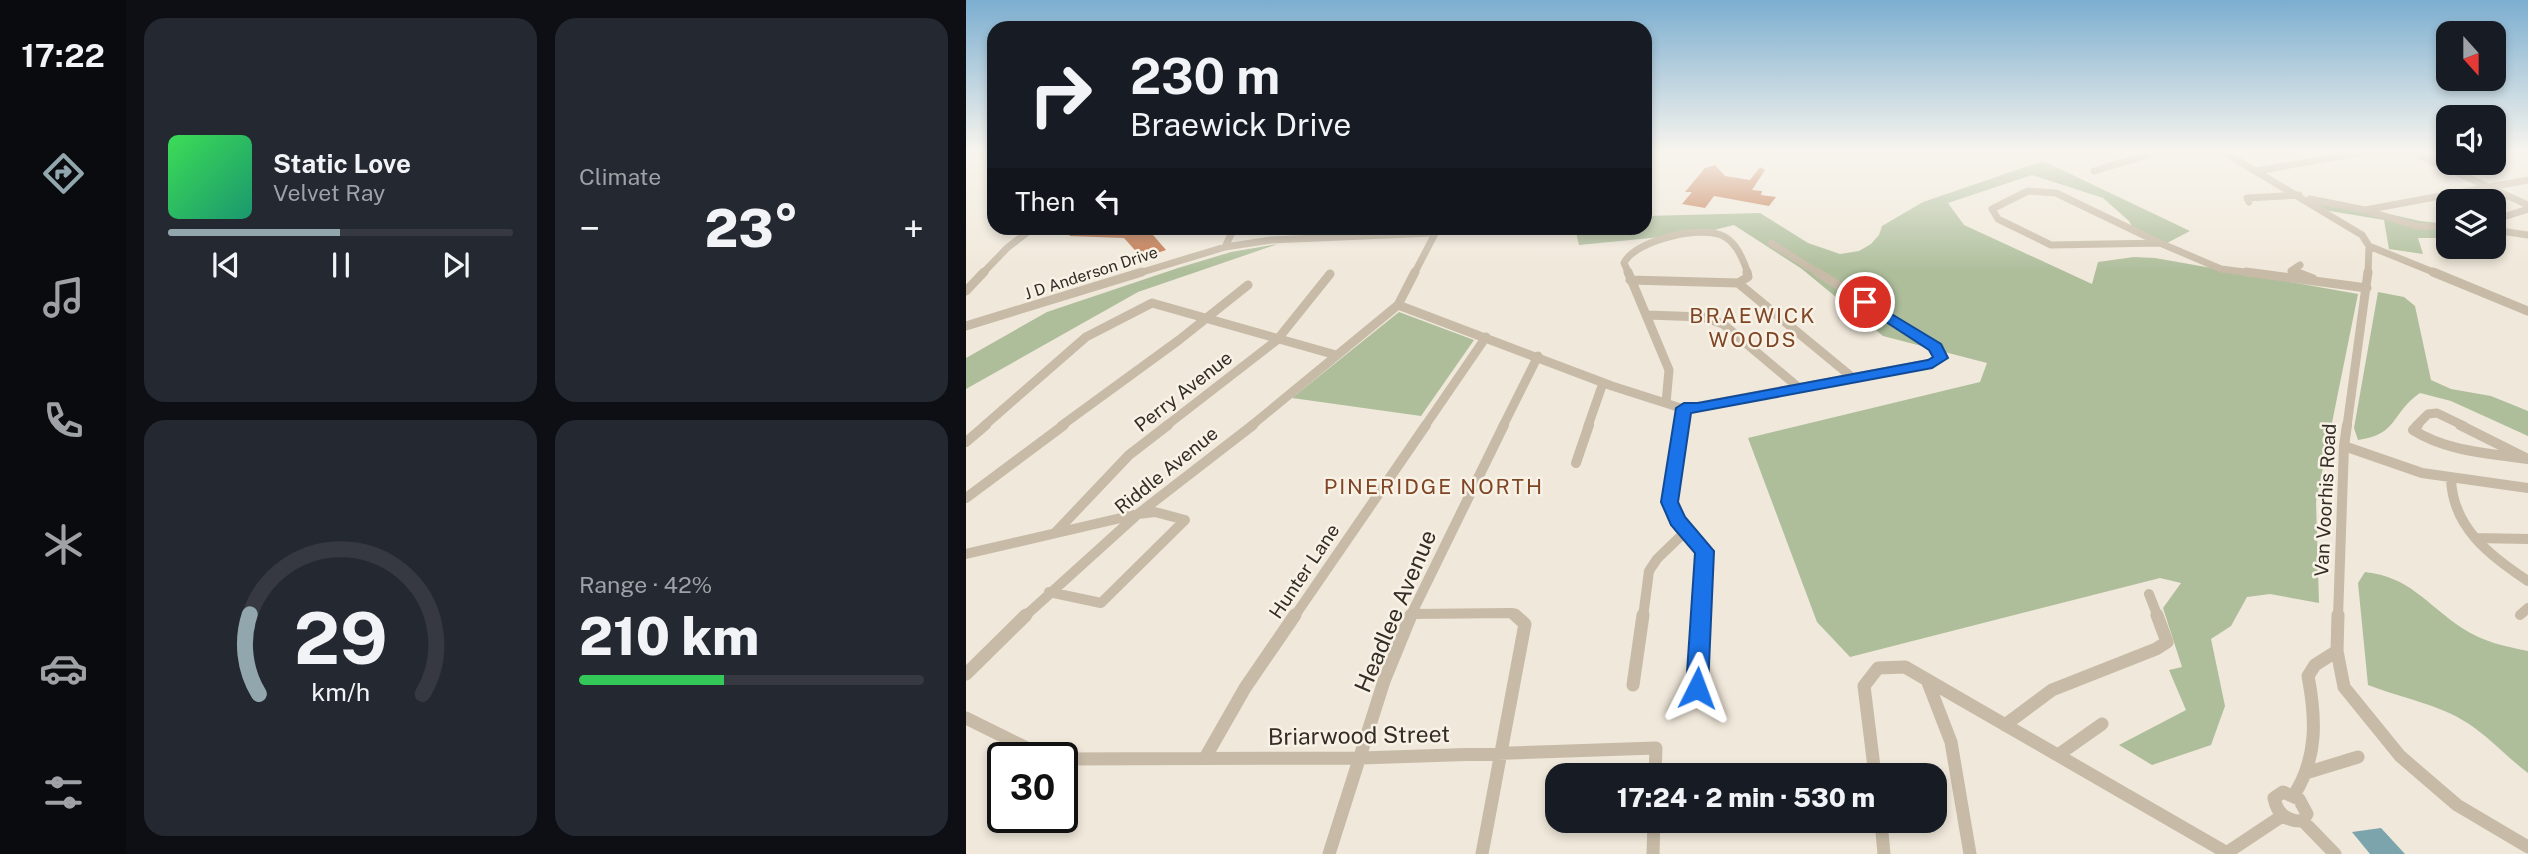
<!DOCTYPE html>
<meta charset="utf-8">
<style>
body{margin:0;font-family:"Public Sans",sans-serif;background:#242831;color:#f1f3f6;height:100vh;display:flex;flex-direction:column;font-size:26px;white-space:nowrap}
*{box-sizing:border-box;margin:0}
p{font-size:23px;color:#9ea1a6}
.icon{flex:none;width:38px;height:38px;fill:none;stroke:currentColor;stroke-width:2;stroke-linecap:round;stroke-linejoin:round}
.map{position:relative;flex:1;overflow:hidden}
.panel{display:flex;flex-direction:column;gap:18px;padding:18px;background:#0d0f14;width:840px}
.panel>*{flex:none}
.top-card{position:absolute;left:21px;top:21px;width:665px;height:214px;border-radius:21px;box-shadow:0 4px 10px #0003;background:#171b24;color:#f1f3f6;overflow:hidden}
.needle{width:46px;rotate:159deg}
.buttons{position:absolute;left:1470px;top:21px;display:grid;gap:14px}
.buttons a{display:grid;place-items:center;width:70px;height:70px;border-radius:14px;background:#171b24;box-shadow:0 4px 10px #0003;font-size:35px}
.speed{position:absolute;left:21px;top:742px;display:flex;gap:14px;font-size:35px;font-weight:700;text-align:center}
.speed>*{display:grid;place-content:center;width:91px;height:91px;border-radius:50%;background:#171b24;box-shadow:0 4px 10px #0003;line-height:1}
.speed .limit{border:4px solid #111;border-radius:10px;background:#fff;color:#111}
.pin{position:absolute;display:grid;place-items:center;width:60px;height:60px;color:#fff;margin:-30px;border:4px solid #fff;border-radius:50%;box-shadow:0 2px 7px #0007}
.me{position:absolute;width:77px;margin:-38px;rotate:3deg;stroke-linejoin:round;filter:drop-shadow(0 0 5px #0008)}
.turn{display:flex;align-items:center;gap:24px;height:147px;padding:0 28px;font-size:32px}
.turn .icon{width:91px;height:91px;stroke-width:2.5}
.turn b{display:block;font-size:49px;line-height:60px}
.then{display:flex;align-items:center;height:66px;padding:0 28px;background:#0003;gap:14px;font-size:26px}
.big{font-size:52px;font-weight:800;line-height:1.1}
.panel .card{flex:1;display:flex;flex-direction:column;justify-content:center;gap:10px;min-width:0;padding:0 24px;border-radius:21px;background:#242831}
.panel .dial{align-items:center;gap:0}
.dial svg{height:182px;overflow:visible;fill:none;stroke:#363941;stroke-width:7;stroke-linecap:round;text-anchor:middle}
.dial text{fill:#f1f3f6;stroke:none}
.song{display:flex;align-items:center;gap:21px}
.cover{width:84px;height:84px;border-radius:10px;background:linear-gradient(135deg,hsl(130 70% 55%),hsl(160 70% 35%))}
.played{height:7px;border-radius:4px;background:linear-gradient(90deg,#92a7ad 50%,#363941 50%)}
.keys{display:flex;justify-content:space-around;direction:ltr}
.heat{display:flex;justify-content:space-between;align-items:center;font-size:38px;direction:ltr}
.charge{height:10px;border-radius:5px;background:linear-gradient(90deg,#34c759 42%,#363941 0)}
.panel .tiles{flex:1;display:grid;gap:18px;grid-template-columns:repeat(2,1fr)}
.trip{position:absolute;left:579px;top:763px;width:402px;height:70px;border-radius:21px;background:#171b24;box-shadow:0 4px 10px #0003;font-weight:800;line-height:70px;text-align:center}
main{display:flex;flex:1;min-height:0}
.dock{display:flex;flex-direction:column;width:126px;justify-content:space-around;align-items:center;background:#090b0e;color:#9ea1a6}
.dock .icon{width:49px;height:49px}
.dock .selected{color:#92a7ad}
.dock b{font-size:32px;color:#f1f3f6}
.map>svg:first-child{display:block}
.green{fill:#aebe9b}
.water{fill:#7ba4ac}
.building{fill:#c07449}
.lines{fill:none;stroke-linecap:round;stroke-linejoin:round}
.minor-far3{stroke:#c7baa7;stroke-width:7}
.minor-far2{stroke:#c7baa7;stroke-width:9}
.minor-far1{stroke:#c7baa7;stroke-width:10}
.minor{stroke:#c7baa7;stroke-width:13}
.route{fill:#1a73e8;stroke:#114b97;stroke-width:2}
.labels{text-anchor:middle;dominant-baseline:central;stroke-width:5;stroke-linejoin:round;paint-order:stroke}
.far-street-label{font-size:16px;fill:#342d27;stroke:#f8f2e6}
.street-label{font-size:19px;fill:#342d27;stroke:#f8f2e6}
.neighbourhood-label{font-size:21px;letter-spacing:2px;fill:#7f4524;stroke:#f8f2e6}
.near-street-label{font-size:23px;fill:#342d27;stroke:#f8f2e6}
</style>
<main>
<nav class="dock">
<b>17:22</b>
<svg class="icon selected" aria-label="directions" viewBox="0 0 24 24"><path d="M12 3l9 9-9 9-9-9zM9 14v-3h6M13 9l2 2-2 2"/></svg>
<svg class="icon" aria-label="music" viewBox="0 0 24 24"><path d="M9 18V5l10-2v13"/><circle cx="6" cy="18" r="3"/><circle cx="16" cy="16" r="3"/></svg>
<svg class="icon" aria-label="phone" viewBox="0 0 24 24"><path d="M5 4h4l2 5-3 2q2 4 5 5l2-3 5 2v4C11 20 4 13 5 4z"/></svg>
<svg class="icon" aria-label="climate" viewBox="0 0 24 24"><path d="M12 3v18M4 7l16 10M4 17L20 7"/></svg>
<svg class="icon" aria-label="car" viewBox="0 0 24 24"><path d="M5 17H2v-5l4-1 3-4h7l3 4 3 1v5h-3M9 17h6M6 11h13"/><circle cx="7" cy="17" r="2"/><circle cx="17" cy="17" r="2"/></svg>
<svg class="icon" aria-label="filters" viewBox="0 0 24 24"><path d="M4 7h16M4 17h16"/><circle cx="9" cy="7" r="2"/><circle cx="15" cy="17" r="2"/></svg>
</nav>
<section class="panel">
<div class="tiles">
<div class="card">
<div class="song"><i class="cover"></i><div><b>Static Love</b><p>Velvet Ray</p></div></div>
<div class="played"></div>
<div class="keys"><svg class="icon" aria-label="previous" viewBox="0 0 24 24"><path d="M18 5L8 12l10 7zM5 5v14"/></svg><svg class="icon" aria-label="pause" viewBox="0 0 24 24"><path d="M8 5v14M16 5v14"/></svg><svg class="icon" aria-label="next" viewBox="0 0 24 24"><path d="M6 5l10 7-10 7zM19 5v14"/></svg></div>
</div>
<div class="card"><p>Climate</p>
<div class="heat"><a>−</a><b class="big">23°</b><a>+</a></div>
</div>
<div class="card dial"><svg viewBox="0 0 100 80">
<path d="M14 69A42 42 0 1 1 86 69"/>
<path d="M14 69A42 42 0 0 1 10 34" stroke="#92a7ad"/>
<text x="50" y="56" font-size="32" font-weight="700">29</text>
<text x="50" y="72" font-size="11">km/h</text>
</svg></div>
<div class="card"><p>Range · 42%</p><b class="big">210 km</b><div class="charge"></div></div>
</div>
</section>
<div class="map">
<svg width="1562" height="854" viewBox="0 0 1562 854">
<rect width="100%" height="100%" fill="#f0e8da"/>
<path class="green" d="M1077,161L1224,231L1201,243L1168,230L1163,221L1137,198L1066,175L982,203L998,225L1126,284L1132,262L1168,257L1189,258L1392,294L1350,502L1353,603L1304,594L1281,597L1265,626L1245,639L1259,706L1245,745L1186,765L1153,745L1220,710L1203,670L1216,667L1197,608L1215,583L1194,578L884,657L851,622L782,438L1014,382L1021,363L917,336L836,269L768,225L736,233L613,245L609,228H679V216L794,213L842,243L874,254L893,251L905,244L913,235L916,226L957,202Z
M1344,196L1454,221L1482,224V238H1452L1457,254L1423,249L1418,220L1358,210Z
M312,244L172,292L0,389V358L81,312L212,268L265,252Z
M1412,292L1438,297L1449,306L1465,380L1485,389L1525,396L1562,411V436L1485,401L1454,393C1425,413 1432,435 1392,440L1388,428Z
M433,312L508,340L455,416L326,398Z
M1399,572C1444,577 1460,604 1496,628C1517,642 1538,646 1562,651V773C1542,758 1524,738 1503,724C1473,704 1435,698 1402,685L1392,583Z"/>
<path class="water" d="M1415,828L1439,854H1404L1386,832Z"/>
<path class="building" d="M749,165L759,176L784,180L794,167L799,170L786,190L796,191L795,195L810,197L803,206L748,196L739,208L716,204L726,192H719L739,168Z
M114,228H181L200,250L176,258L158,238L103,236Z"/>
<g class="lines">
<path class="minor-far3" d="M1256,151L1396,235L1403,246L1402,274
M1444,151L1562,205
M1128,171L1195,151
M1291,171L1402,151
M1062,191L1090,193L1194,243L1085,245L1032,219L1026,209Z
M1344,199L1399,210L1450,226L1482,227
M1283,202L1281,198L1333,195
M1399,210L1562,180
M1528,220L1562,209
M1528,230L1562,235
M805,243L854,274
M1194,243L1255,269L1294,274
M1403,246L1472,274
M259,247L268,228
M16,274L41,248L67,228
M170,274L259,247L305,240L468,233
M448,274L472,228
M663,274L658,263C669,240 737,224 759,237C771,244 778,261 782,274
M1333,274L1325,271L1334,265"/>
<path class="minor-far2" d="M662,272L703,370L700,403
M1280,272L1401,288
M1329,272L1347,279
M1467,272L1562,311
M664,280L772,283L887,378
M772,283L782,277L781,272
M0,291L18,272
M432,305L646,386L718,409L966,363L974,358L970,347L851,272
M681,315L737,317L757,324L832,387
M0,326L176,272
M18,426L120,337L186,303L370,355
M95,426L213,340L282,285
M200,426L311,340L364,274
M285,426L432,305L449,272
M459,426L520,337
M537,426L572,356
M622,426L637,383
M715,426L718,409
M1381,426L1402,272
M1450,426L1462,414L1471,413L1498,426"/>
<path class="minor-far1" d="M715,425L703,502L711,521L738,551L735,617
M1452,425L1447,430C1482,452 1522,453 1562,459L1494,425
M0,442L20,425
M1378,446L1456,473L1562,488
M610,463L623,425
M1485,478C1486,527 1524,556 1562,581
M0,498L98,425
M89,533L163,455L202,425
M1509,538L1562,539
M0,554L172,514L189,512L219,520L135,603L83,592
M1183,594L1192,617
M445,614L546,613L551,617
M1554,615L1562,608
M58,617L172,514L287,425
M328,617L460,425
M444,617L538,425
M677,617L683,571L691,559L720,531
M1372,617L1378,446L1381,425"/>
<path class="minor" d="M1372,615L1371,651L1378,687L1434,756L1491,805L1562,847
M0,674L60,615
M961,680L985,742L1004,854
M667,685L677,615
M731,688L735,615
M0,718L81,758
M1039,725L1086,690L1190,649L1201,642L1191,615
M1092,755L1136,724
M239,758L279,688L329,615
M96,759L395,758L690,748L689,775
M1343,772L1392,757
M909,775L898,686L912,668L939,667L1261,853
M1317,792L1333,799L1341,814L1337,821C1321,822 1311,814 1308,798Z
M1328,795C1352,757 1350,718 1342,676L1349,665L1371,651
M915,821L918,854
M1337,821L1369,854
M363,854L418,681L445,615
M516,854L559,624L549,615
M687,854L688,821
M1259,854L1316,816"/>
</g>
<linearGradient id="sky" x2="0" y2="1"><stop stop-color="#7caed0"/><stop offset="0.56" stop-color="#f8f5ee"/><stop offset="1" stop-color="#f8f5ee" stop-opacity="0"/></linearGradient>
<rect width="1562" height="271" fill="url(#sky)"/>
<path class="route" d="M899,298L975,344L982,358L966,368L725,413L712,502L719,517L748,551L742,688L739,694L731,697L723,694L720,688L729,553L705,525L695,502L710,408L718,403H732L962,360L967,357L963,350L894,305L892,302Z"/>
<g class="labels">
<g class="far-street-label">
<text transform="translate(125 273) rotate(-18)">J D Anderson Drive</text>
</g>
<g class="street-label">
<text transform="translate(217 391) rotate(-38)">Perry Avenue</text>
<text transform="translate(200 470) rotate(-39)">Riddle Avenue</text>
<text transform="translate(1359 500) rotate(-87)">Van Voorhis Road</text>
<text transform="translate(338 571) rotate(-56)">Hunter Lane</text>
</g>
<g class="neighbourhood-label">
<text x="787" y="315">BRAEWICK<tspan x="787" dy="24">WOODS</tspan></text>
<text x="468" y="486">PINERIDGE NORTH</text>
</g>
<g class="near-street-label">
<text transform="translate(429 611) rotate(-67)">Headlee Avenue</text>
<text transform="translate(393 735) rotate(-1)">Briarwood Street</text>
</g>
</g>
</svg>
<div class="buttons">
<a><svg class="needle" viewBox="-14 -14 28 28"><path d="M0-13l5 13h-10z" fill="#e53935"/><path d="M0 13l5-13h-10z" fill="#9ea1a6"/></svg></a>
<a><svg class="icon" aria-label="sound" viewBox="0 0 24 24"><path d="M4 9h4l5-4v14l-5-4H4zM17 9q2 3 0 6"/></svg></a>
<a><svg class="icon" aria-label="layers" viewBox="0 0 24 24"><path d="M12 4l9 5-9 5-9-5zM3 14l9 5 9-5"/></svg></a>
</div>
<div class="speed"><div class="limit">30</div></div>
<div class="pin" style="left:899px;top:302px;background:#d93025"><svg class="icon" aria-label="arrive" viewBox="0 0 24 24"><path d="M6 21V4h12l-3 4 3 4H6"/></svg></div>
<svg class="me" style="left:731px;top:688px" viewBox="-20 -20 40 40"><path d="M0-17L14 15 0 8-14 15z" fill="#1a73e8" stroke="#fff" stroke-width="4"/></svg>
<div class="trip">17:24 · 2 min · 530 m</div>
<div class="top-card">
<div class="turn"><svg class="icon" aria-label="right" viewBox="0 0 24 24"><path d="M7 20v-9h11M14 6l5 5-5 5"/></svg><div><b>230 m</b>Braewick Drive</div></div>
<div class="then">Then<svg class="icon" aria-label="left" viewBox="0 0 24 24"><path d="M17 20v-9H6M10 6l-5 5 5 5"/></svg></div>
</div>
</div>
</main>
